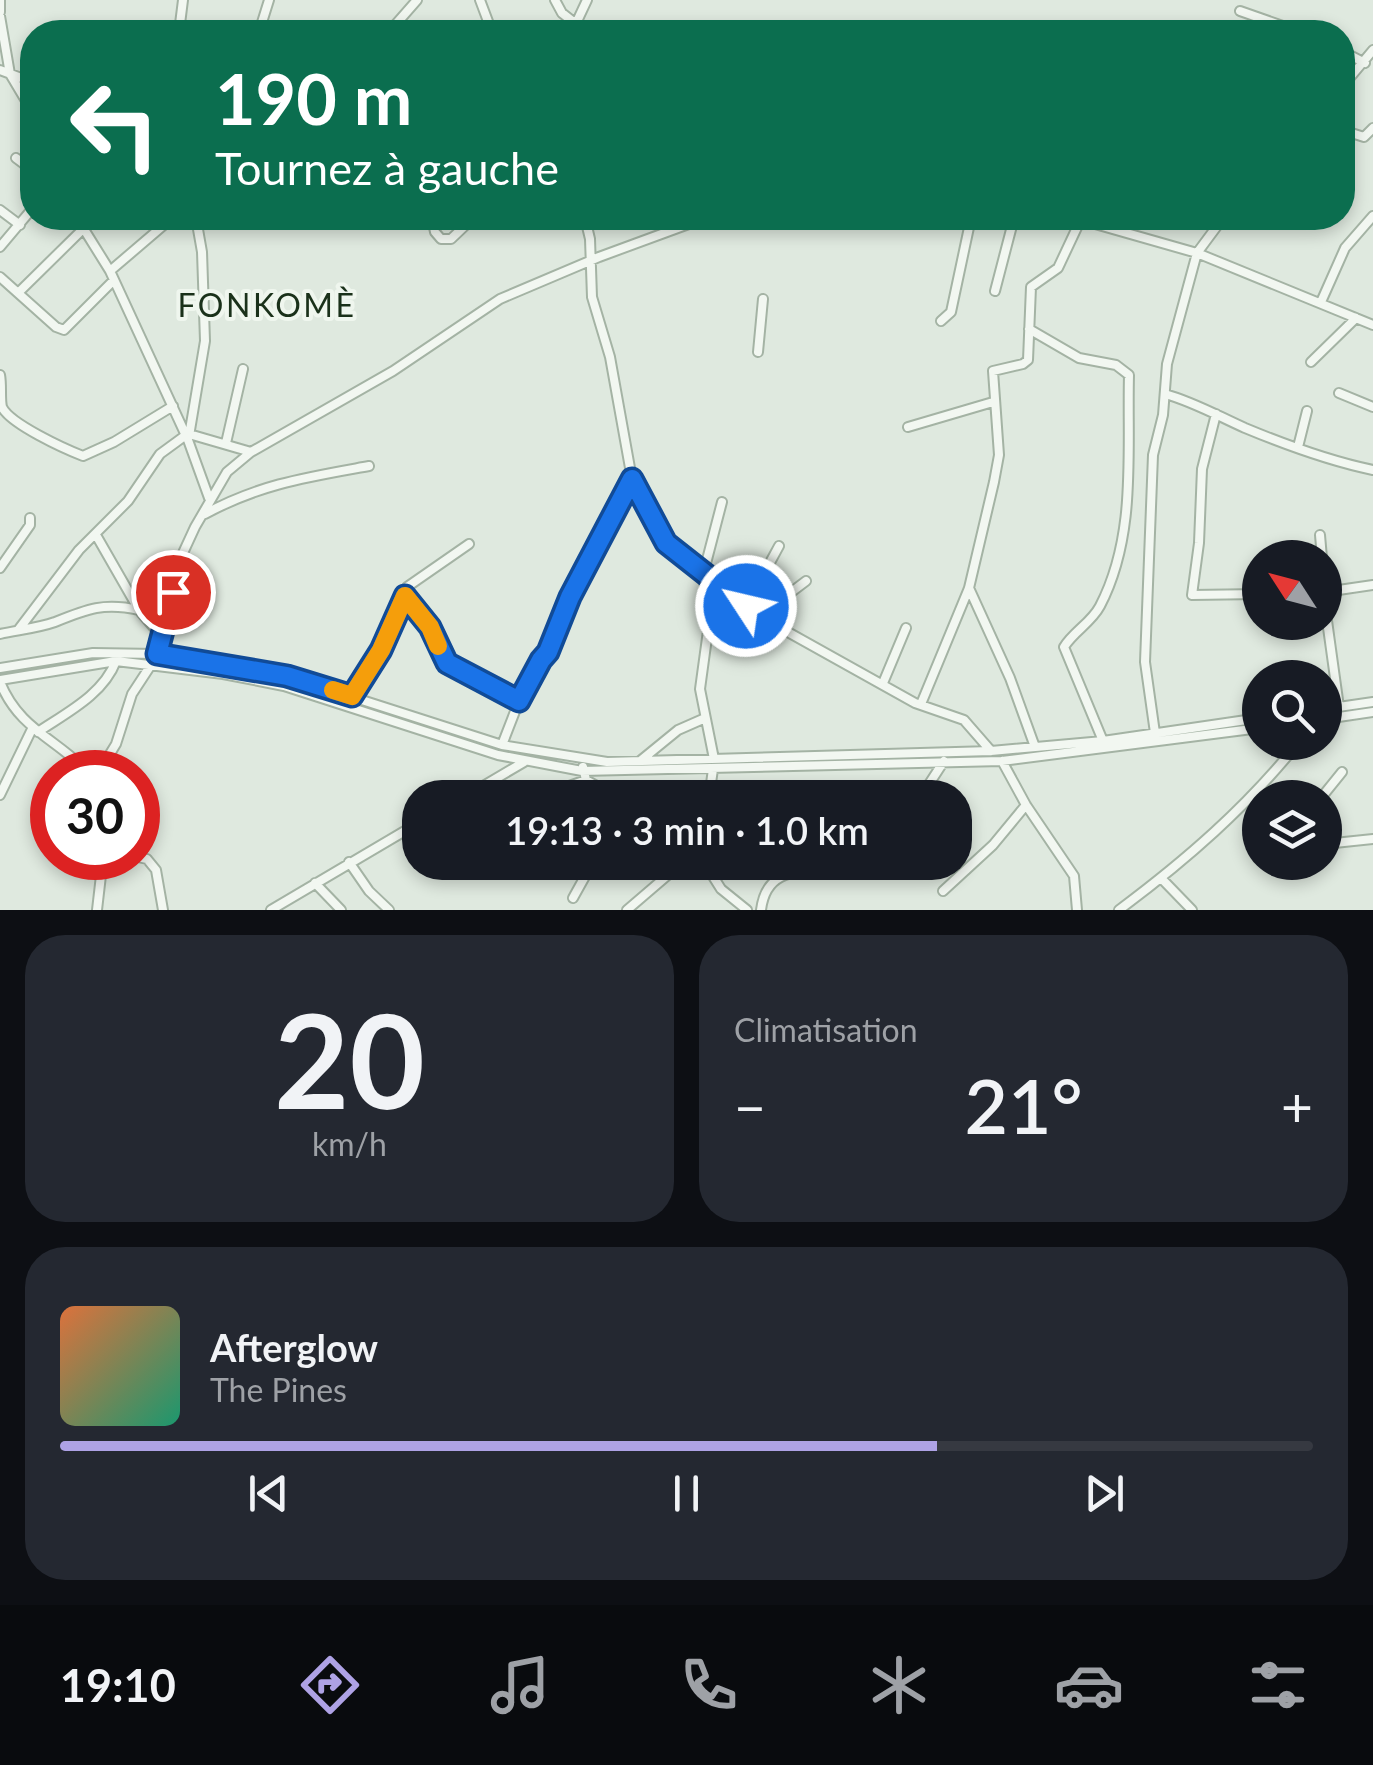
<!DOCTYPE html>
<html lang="fr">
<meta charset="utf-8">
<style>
body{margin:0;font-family:Lato,sans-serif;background:#242831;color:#f1f3f6;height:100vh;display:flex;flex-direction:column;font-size:38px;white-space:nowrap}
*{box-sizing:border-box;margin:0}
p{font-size:32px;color:#9ea1a6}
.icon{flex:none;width:55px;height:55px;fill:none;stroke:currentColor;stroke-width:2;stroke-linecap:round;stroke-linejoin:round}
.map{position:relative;height:910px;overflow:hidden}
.drawer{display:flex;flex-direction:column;gap:25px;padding:25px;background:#0d0f14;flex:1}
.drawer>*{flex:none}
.top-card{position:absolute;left:20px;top:20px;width:1335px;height:210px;border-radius:40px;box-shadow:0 5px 15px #0003;background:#0b6e4f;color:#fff;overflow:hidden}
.needle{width:65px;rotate:306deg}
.fabs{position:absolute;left:1242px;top:540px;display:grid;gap:20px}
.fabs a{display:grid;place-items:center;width:100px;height:100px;border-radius:50%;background:#171b24;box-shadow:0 5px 15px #0003;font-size:50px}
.speed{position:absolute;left:30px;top:750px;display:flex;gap:20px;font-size:50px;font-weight:700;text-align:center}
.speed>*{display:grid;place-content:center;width:130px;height:130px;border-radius:50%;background:#171b24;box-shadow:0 5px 15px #0003;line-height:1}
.speed .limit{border:15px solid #d22;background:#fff;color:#111}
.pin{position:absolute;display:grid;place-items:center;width:85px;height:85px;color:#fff;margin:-42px;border:5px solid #fff;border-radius:50%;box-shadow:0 2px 10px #0007}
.me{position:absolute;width:110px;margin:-55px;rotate:305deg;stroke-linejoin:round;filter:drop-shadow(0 0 8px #0008)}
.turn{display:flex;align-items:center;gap:35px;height:210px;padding:0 30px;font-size:45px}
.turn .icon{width:130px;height:130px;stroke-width:2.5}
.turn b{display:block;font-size:70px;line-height:85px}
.big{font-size:75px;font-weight:600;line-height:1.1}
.drawer .tile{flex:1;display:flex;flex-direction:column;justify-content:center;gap:15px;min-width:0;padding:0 35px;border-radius:40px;background:#242831}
.drawer .dial{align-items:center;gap:0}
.dial b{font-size:130px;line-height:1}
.song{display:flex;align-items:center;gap:30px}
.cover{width:120px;height:120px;border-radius:15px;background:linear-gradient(135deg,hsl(20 70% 55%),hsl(160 70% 35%))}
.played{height:10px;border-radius:5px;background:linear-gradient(90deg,#aea2e5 70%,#363941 70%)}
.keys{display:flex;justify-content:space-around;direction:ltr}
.heat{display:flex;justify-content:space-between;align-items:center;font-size:55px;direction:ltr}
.drawer .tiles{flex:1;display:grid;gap:25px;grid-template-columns:1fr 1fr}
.tile:last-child{grid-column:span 2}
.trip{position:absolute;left:402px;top:780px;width:570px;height:100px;border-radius:40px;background:#171b24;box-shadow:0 5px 15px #0003;font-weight:600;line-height:100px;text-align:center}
.dock{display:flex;height:160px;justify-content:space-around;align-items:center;background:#090b0e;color:#9ea1a6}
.dock .icon{width:70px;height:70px}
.dock .active{color:#aea2e5}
.dock b{font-size:45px;color:#f1f3f6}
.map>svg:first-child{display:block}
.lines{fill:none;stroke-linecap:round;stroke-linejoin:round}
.minor-casing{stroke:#a4b3a4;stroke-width:12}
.minor{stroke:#f2f7f1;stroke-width:8}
.route-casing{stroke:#114b97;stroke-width:25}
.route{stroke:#1a73e8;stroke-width:18}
.slow{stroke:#f59e0b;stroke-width:18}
.labels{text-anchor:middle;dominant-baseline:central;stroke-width:8;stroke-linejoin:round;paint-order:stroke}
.quarter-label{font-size:32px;letter-spacing:2.5px;fill:#1a311a;stroke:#eff6ee}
</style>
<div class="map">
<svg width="1373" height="910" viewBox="0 0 1373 910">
<rect width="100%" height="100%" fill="#dfe9df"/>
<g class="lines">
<g class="minor-casing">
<path id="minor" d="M480,0L492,32
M555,0L562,13L576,24
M1240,11L1300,32
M0,12V0
M0,16L10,74L32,111
M179,32L183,0
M259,32L269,0
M389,32L417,0
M572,32L587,0
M1342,51L1365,63
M0,70L32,82
M1342,87L1373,50
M1342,130L1364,137L1373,128
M16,158L32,170
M0,210L20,225
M77,218L110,271L188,440L209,498
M323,218L343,221L349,218
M432,218L435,232L441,239H451L473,218
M585,218L590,239L592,297L610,357L632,479L661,537L703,575L777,626L915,703L964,720L991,751
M1074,218L1197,253L1373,325
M0,247L32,209
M110,271L172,218
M0,277L56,327L64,330L114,280
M995,291L1014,218
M18,293L85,227
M1321,302L1345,248L1373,216
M941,321L951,312L971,218
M1029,329L1079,358L1116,365L1129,375C1127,452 1137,535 1100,606C1091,623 1074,631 1064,647L1103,741
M758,352L763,299
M1311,362L1356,318
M0,375C2,385 0,398 2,407C10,424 65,449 83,456L114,442L173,406
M1339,393L1373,407
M1165,394C1194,402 1218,416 1245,428C1286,445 1329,461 1373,470
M1216,414L1202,469L1199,543L1192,595L1260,594
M908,427L993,402
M189,434L251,452
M189,436L205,341L202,252L196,218
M226,443L243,369
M1298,447L1307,411
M205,514C260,484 308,477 369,466
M96,535L139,610L163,638
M1320,535L1322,558
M0,568L30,525V518
M969,588L1010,678L1035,747
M1325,592L1373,585
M405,596L430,627L447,663L519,701
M747,605L779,546
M1325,606L1339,707
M761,615L806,581
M19,629L79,550L128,501L160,454L186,435
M0,634C18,630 38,628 55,622C87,609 104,602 139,610
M157,654L169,617L177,566L195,527L227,472L251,452L393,371L500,299L599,257L705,218
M0,668L93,653L157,654L287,676L502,745L607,762L991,751L1103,741L1260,718
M0,680L116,661L223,674L284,686L498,755L582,771L1002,761L1260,728
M0,682C19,729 55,738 88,772
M883,683L906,628
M352,696L381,650L407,587L469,544
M921,704L969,588L994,482L999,455L993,371L1023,364L1028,360L1031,287L1058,268L1081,219
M1325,709L1373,702
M1325,719L1373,712
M38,732C66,713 103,695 116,661
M1155,733L1145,662L1153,455L1163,415L1167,364L1197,253L1223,218
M502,745L519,701L541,660L549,652L570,597L632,479
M714,759L700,689L710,616L703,575L722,502
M640,761L678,730L703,719
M1002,761L1026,805L1074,876L1077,910
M583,767L586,780L618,798
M99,772L116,744L132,694L151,665
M0,795L32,729
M463,798L524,762
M536,798L586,780
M709,798L713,769
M920,798L944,761
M1321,798L1342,772
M1325,844L1373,839
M138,857L147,859L156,870L163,910
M349,862L369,891L389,910
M704,862L721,889L747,910
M1161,878L1192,910
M315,883L341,910
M943,891L993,845L1026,805
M573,898L593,862
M97,910L103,858
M271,910L420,822
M627,910L683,862
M761,910C768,854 823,880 862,862
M1119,910C1186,860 1246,808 1299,742"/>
</g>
<use href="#minor" class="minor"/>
</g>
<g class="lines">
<g class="route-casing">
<path id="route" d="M173,592L157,654L287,676L352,696L381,650L405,596L430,627L447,663L519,701L541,660L548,652L570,597L632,479L666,543L746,606"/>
</g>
<use href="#route" class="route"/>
<path class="slow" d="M333,690L352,696L381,650L405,596L430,627L438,646"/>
</g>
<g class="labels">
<g class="quarter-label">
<text x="267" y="304">FONKOMÈ</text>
</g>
</g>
</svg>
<div class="fabs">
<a><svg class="needle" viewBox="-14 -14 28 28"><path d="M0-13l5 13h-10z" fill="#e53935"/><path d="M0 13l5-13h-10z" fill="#9ea1a6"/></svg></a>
<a><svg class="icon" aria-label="search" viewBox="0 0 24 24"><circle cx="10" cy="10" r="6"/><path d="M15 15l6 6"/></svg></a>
<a><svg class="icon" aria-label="layers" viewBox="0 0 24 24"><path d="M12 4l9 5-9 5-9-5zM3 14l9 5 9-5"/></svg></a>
</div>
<div class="speed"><div class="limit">30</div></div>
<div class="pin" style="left:173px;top:592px;background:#d93025"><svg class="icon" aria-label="arrive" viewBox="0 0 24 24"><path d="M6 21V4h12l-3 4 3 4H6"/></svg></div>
<svg class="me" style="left:746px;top:606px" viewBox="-20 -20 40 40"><circle r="17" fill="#1a73e8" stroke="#fff" stroke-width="3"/><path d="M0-11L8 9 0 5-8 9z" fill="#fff"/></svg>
<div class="trip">19:13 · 3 min · 1.0 km</div>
<div class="top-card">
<div class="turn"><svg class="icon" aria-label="left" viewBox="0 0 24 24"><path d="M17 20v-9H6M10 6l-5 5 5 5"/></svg><div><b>190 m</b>Tournez à gauche</div></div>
</div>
</div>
<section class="drawer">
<div class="tiles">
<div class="tile dial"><b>20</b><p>km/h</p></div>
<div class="tile"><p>Climatisation</p>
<div class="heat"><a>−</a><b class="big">21°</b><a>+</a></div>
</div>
<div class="tile">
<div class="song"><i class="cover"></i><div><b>Afterglow</b><p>The Pines</p></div></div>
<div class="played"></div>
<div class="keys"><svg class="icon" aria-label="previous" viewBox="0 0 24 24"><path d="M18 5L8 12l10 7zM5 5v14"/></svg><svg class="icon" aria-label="pause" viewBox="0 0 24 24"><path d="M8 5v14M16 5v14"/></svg><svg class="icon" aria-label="next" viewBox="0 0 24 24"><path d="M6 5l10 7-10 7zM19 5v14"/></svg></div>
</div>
</div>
</section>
<nav class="dock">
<b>19:10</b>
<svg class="icon active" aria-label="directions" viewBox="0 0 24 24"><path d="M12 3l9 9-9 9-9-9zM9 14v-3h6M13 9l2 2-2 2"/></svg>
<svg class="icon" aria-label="music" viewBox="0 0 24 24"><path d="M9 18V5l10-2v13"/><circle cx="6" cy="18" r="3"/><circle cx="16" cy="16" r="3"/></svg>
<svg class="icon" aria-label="phone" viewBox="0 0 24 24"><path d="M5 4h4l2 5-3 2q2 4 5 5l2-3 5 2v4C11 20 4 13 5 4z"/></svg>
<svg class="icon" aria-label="climate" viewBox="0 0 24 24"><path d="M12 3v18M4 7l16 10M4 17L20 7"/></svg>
<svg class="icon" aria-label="car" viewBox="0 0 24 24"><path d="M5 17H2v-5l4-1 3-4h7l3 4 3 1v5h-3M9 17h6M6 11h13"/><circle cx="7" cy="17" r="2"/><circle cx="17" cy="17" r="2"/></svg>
<svg class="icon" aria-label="filters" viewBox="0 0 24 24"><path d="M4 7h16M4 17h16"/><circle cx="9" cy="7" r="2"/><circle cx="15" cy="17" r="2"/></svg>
</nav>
